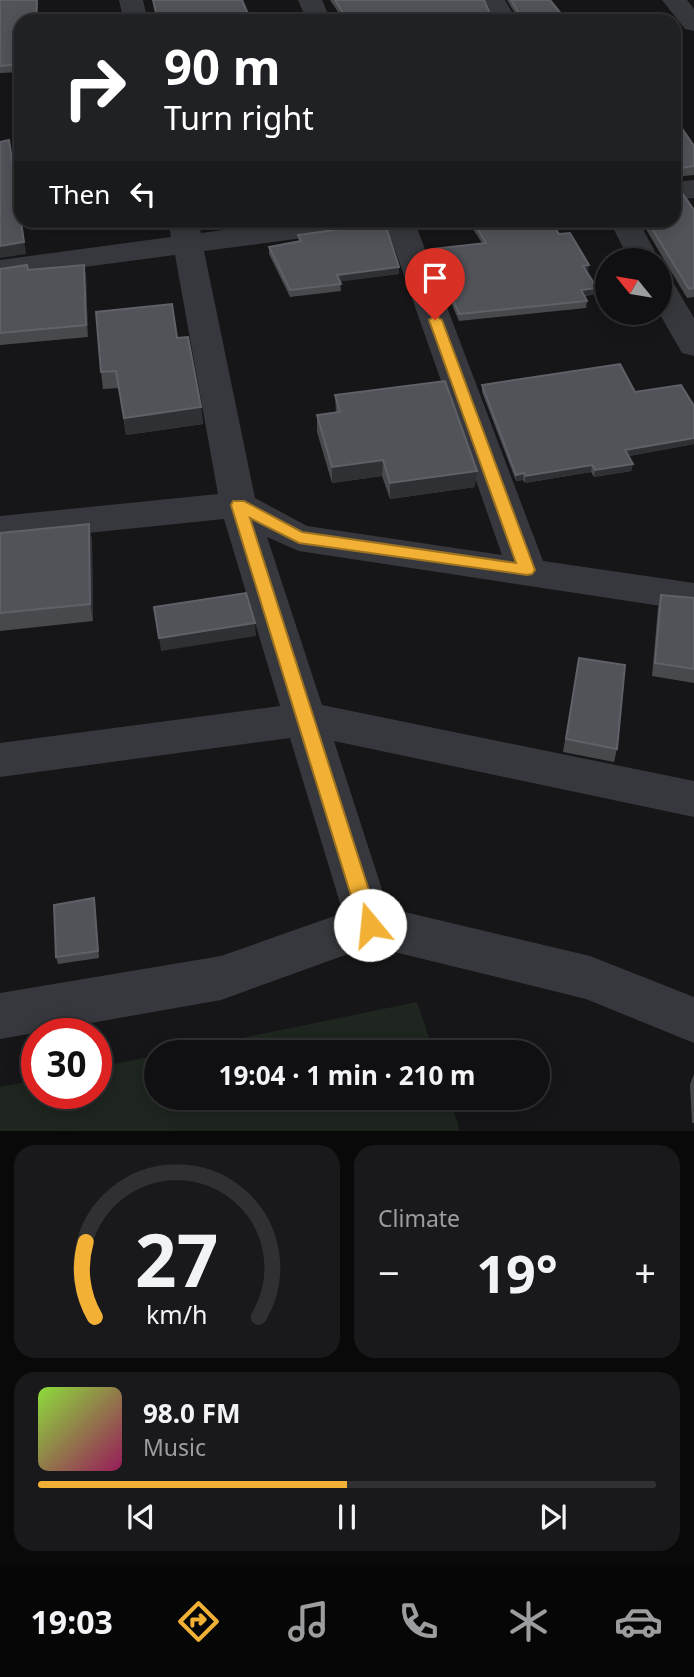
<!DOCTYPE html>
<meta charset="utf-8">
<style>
body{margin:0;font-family:"Noto Sans",sans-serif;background:#19191b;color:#f1f3f6;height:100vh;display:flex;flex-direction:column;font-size:26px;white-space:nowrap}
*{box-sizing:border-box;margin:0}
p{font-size:23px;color:#9c9d9f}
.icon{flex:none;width:38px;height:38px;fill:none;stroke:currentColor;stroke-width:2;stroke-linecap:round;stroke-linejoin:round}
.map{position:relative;height:1131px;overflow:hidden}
.details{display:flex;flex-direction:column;gap:14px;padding:14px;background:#09090a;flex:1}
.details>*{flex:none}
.hud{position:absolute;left:14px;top:14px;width:667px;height:214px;border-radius:21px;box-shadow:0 4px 18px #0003,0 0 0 2px #303032;background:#202124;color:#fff;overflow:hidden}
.needle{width:46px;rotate:300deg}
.buttons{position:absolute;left:595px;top:248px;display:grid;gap:14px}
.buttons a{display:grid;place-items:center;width:77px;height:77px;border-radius:50%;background:#101012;box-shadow:0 4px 18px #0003,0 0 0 2px #303032;font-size:35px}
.speed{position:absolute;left:21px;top:1018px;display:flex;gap:14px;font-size:35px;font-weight:700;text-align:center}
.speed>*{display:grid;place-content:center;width:91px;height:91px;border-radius:50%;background:#101012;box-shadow:0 4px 18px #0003,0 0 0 2px #303032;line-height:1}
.speed .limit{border:10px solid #d22;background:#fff;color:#111}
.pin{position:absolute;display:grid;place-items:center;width:60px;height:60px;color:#fff;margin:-72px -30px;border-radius:50% 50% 50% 0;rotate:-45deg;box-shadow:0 0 7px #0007}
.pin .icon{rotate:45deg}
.me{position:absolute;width:77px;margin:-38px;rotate:343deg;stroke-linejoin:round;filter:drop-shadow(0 0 5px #0008)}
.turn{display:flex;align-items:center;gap:24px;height:147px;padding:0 35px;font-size:32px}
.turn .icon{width:91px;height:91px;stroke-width:2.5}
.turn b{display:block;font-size:49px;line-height:60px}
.then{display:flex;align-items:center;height:66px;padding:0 35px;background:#0003;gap:14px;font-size:26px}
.big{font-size:52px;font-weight:700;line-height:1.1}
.details .tile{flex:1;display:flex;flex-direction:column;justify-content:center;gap:10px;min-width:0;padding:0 24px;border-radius:21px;background:#19191b}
.details .dial{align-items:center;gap:0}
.dial svg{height:182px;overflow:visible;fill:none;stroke:#303032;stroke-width:7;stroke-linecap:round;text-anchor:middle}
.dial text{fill:#f1f3f6;stroke:none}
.song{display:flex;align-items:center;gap:21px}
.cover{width:84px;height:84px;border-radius:10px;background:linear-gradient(135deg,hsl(90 70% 55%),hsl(330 70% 35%))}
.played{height:7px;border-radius:4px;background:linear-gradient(90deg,#f2b134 50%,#303032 50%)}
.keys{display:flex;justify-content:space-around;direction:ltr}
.heat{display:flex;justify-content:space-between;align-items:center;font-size:38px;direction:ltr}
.details .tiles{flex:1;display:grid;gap:14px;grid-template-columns:1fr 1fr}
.tile:last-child{grid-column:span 2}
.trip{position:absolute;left:144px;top:1040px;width:406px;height:70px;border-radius:35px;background:#101012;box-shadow:0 4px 18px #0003,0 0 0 2px #303032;font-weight:700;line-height:70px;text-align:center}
.dock{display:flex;height:112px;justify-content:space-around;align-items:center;background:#060607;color:#9c9d9f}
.dock .icon{width:49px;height:49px}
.dock .active{color:#f2b134}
.dock b{font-size:32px;color:#f1f3f6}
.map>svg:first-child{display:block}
.green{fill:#1e261f}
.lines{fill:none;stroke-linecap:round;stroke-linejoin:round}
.street{fill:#37383d;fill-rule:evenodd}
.wall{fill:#47494d}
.shaded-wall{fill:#2f3033}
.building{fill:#525359;stroke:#5f6168;stroke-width:2}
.route{fill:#f2b134;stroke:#9d7322;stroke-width:2}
</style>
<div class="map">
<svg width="694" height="1131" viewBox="0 0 694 1131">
<rect width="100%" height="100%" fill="#161618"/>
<path class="green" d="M417,1002L434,1052H173Z
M156,1055V1097H449L460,1131H0V1087L37,1080V1094H96V1068Z"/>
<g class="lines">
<path class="street" d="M119,0H143L148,21H124Z
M298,0H322L331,21H307Z
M481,0H505L517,21H493Z
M662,0H687L694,9V31L685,29Z
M694,180V198L674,200V182Z
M168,220H198L201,233L300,220H414L543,561L694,583V611L299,551L267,537L322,705L694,781V817L334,741L388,908L590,956L694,997V1043L586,999L370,946L221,1000L0,1039V993L221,956L343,913L290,738L0,777V743L280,706L224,519L0,542V516L218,494L175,255L0,278V260L171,237ZM385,221L502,555L307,526L255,498L204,251L371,229L381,226Z
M609,220H638L660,261V262L630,261Z
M660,277L671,279L694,318V356L682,353L659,313Z"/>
</g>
<path class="wall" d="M0,0L38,6L37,21H21V72L0,73Z
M330,0H484L491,16L516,15L507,0H550L567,21H344Z
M674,117L694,146V175L674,177Z
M694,210V297L687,298L647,231L648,222L650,221L649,220H674Z
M474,223L559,234L588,271L587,272L597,288L596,294L585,296L587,301L586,308L459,321L431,256L432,249L482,243L473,229Z
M298,235L399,274L340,281L341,291L290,297L269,254V247L299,242Z
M84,265L86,277L88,337L0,345V269L28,270Z
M177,338L201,407L203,424L126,435L119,388L103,389L101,372Z
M482,385L635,392L694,444L629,456L633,464L631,471L594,477L591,472L525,483L523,480L516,481L482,392Z
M335,395L475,487L390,499L382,476L332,483L317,432V415L336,413Z
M89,524L92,541L93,621L0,631V533Z
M661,595L694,598V683L652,676L658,608Z
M579,658L617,749L614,762L563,752Z
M95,905L99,958L58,964L56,957Z
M694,1074V1123H692L690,1085Z"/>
<path class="shaded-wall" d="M37,0L38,6L37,21H36Z
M11,152L26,254L0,258V246Z
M84,265L86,277L88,337L86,325Z
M589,265L588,271L582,272L583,266Z
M399,267V274L338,282L337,275Z
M597,288L596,294L581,296V290Z
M201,407L203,424L126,435L124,418Z
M694,438V444L624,457L625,450Z
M383,460L382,476L332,483V467Z
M633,464L631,471L594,477L595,470Z
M592,465L591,472L525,483V476Z
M477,471L475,487L390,499V483Z
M524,473L523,480L516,481V475Z
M89,524L92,541L93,621L90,604Z
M255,623L256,636L161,651L159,638Z"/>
<path class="building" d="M0,0H37L36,21H21V64L0,66Z
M153,0H242L251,21H158Z
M335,0H484L491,16L520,15L511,0H550L567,21H348Z
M674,117L694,146V166L674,169Z
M9,140L24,242L0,246V142Z
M674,191L682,193L694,210V288L689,289L648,222L674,220Z
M382,220H384L399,267L337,275L341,284L290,290L269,247L301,241L298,235L371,225Z
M489,220H550L559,234L570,233L589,265L583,266L597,288L581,290L587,301L459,314L432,249L486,243L474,223Z
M27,265L28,270L84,265L86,325L0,333V269Z
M172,304L177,338L188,337L201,407L124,418L116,371L101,372L96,312Z
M620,364L635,392L681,385L694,406V438L625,450L633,464L595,470L592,465L525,476L524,473L516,475L482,385Z
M445,381L477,471L390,483L383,460L332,467L317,415L340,412L335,395Z
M89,524L90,604L0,613V533Z
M246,593L255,623L159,638L154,607Z
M661,595L694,598V669L655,663Z
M579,658L625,665L617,749L566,739Z
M94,898L98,951L56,957L54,905Z"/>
<path class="route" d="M435,316L442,320L535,570L532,574L527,575L299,543L250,518L380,925L377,931L370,934L363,931L360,925L231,505L233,501H244L302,532L516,563L429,320Z"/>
</svg>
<div class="buttons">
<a><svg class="needle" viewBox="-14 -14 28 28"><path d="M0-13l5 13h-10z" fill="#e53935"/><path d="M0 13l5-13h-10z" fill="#9c9d9f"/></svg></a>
</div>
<div class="speed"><div class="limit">30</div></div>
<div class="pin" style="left:435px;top:320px;background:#d93025"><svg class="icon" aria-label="arrive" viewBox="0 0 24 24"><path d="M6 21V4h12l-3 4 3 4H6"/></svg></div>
<svg class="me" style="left:370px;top:925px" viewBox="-20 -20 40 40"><circle r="19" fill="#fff"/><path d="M0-13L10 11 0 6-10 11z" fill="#f2b134"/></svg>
<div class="trip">19:04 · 1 min · 210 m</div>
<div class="hud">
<div class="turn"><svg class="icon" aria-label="right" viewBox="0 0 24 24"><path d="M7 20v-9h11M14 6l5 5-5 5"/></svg><div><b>90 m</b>Turn right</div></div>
<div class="then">Then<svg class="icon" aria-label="left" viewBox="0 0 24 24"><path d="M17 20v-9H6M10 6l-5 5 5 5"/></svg></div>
</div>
</div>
<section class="details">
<div class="tiles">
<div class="tile dial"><svg viewBox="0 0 100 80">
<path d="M14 69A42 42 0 1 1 86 69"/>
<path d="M14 69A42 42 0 0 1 10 36" stroke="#f2b134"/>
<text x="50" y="56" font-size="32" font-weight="700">27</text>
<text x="50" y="72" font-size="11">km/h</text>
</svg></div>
<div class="tile"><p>Climate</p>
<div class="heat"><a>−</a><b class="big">19°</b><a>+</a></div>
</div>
<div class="tile">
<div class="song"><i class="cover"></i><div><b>98.0 FM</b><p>Music</p></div></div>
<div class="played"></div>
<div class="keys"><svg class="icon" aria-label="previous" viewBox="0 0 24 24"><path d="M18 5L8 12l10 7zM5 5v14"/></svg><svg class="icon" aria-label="pause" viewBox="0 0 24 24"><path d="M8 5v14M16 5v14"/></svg><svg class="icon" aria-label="next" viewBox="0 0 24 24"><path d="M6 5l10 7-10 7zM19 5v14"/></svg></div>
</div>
</div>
</section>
<nav class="dock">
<b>19:03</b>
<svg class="icon active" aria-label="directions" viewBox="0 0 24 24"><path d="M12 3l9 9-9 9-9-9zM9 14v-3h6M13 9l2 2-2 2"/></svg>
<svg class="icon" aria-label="music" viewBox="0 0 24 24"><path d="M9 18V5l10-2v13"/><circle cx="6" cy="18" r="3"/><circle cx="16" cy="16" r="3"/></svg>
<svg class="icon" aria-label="phone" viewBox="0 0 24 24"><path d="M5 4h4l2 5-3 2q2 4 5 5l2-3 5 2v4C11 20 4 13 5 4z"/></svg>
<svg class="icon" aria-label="climate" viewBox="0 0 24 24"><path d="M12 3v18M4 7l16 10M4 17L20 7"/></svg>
<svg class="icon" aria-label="car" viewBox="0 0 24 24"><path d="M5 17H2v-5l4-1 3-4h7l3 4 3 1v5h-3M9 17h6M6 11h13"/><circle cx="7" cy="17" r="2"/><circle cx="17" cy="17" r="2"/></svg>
</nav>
